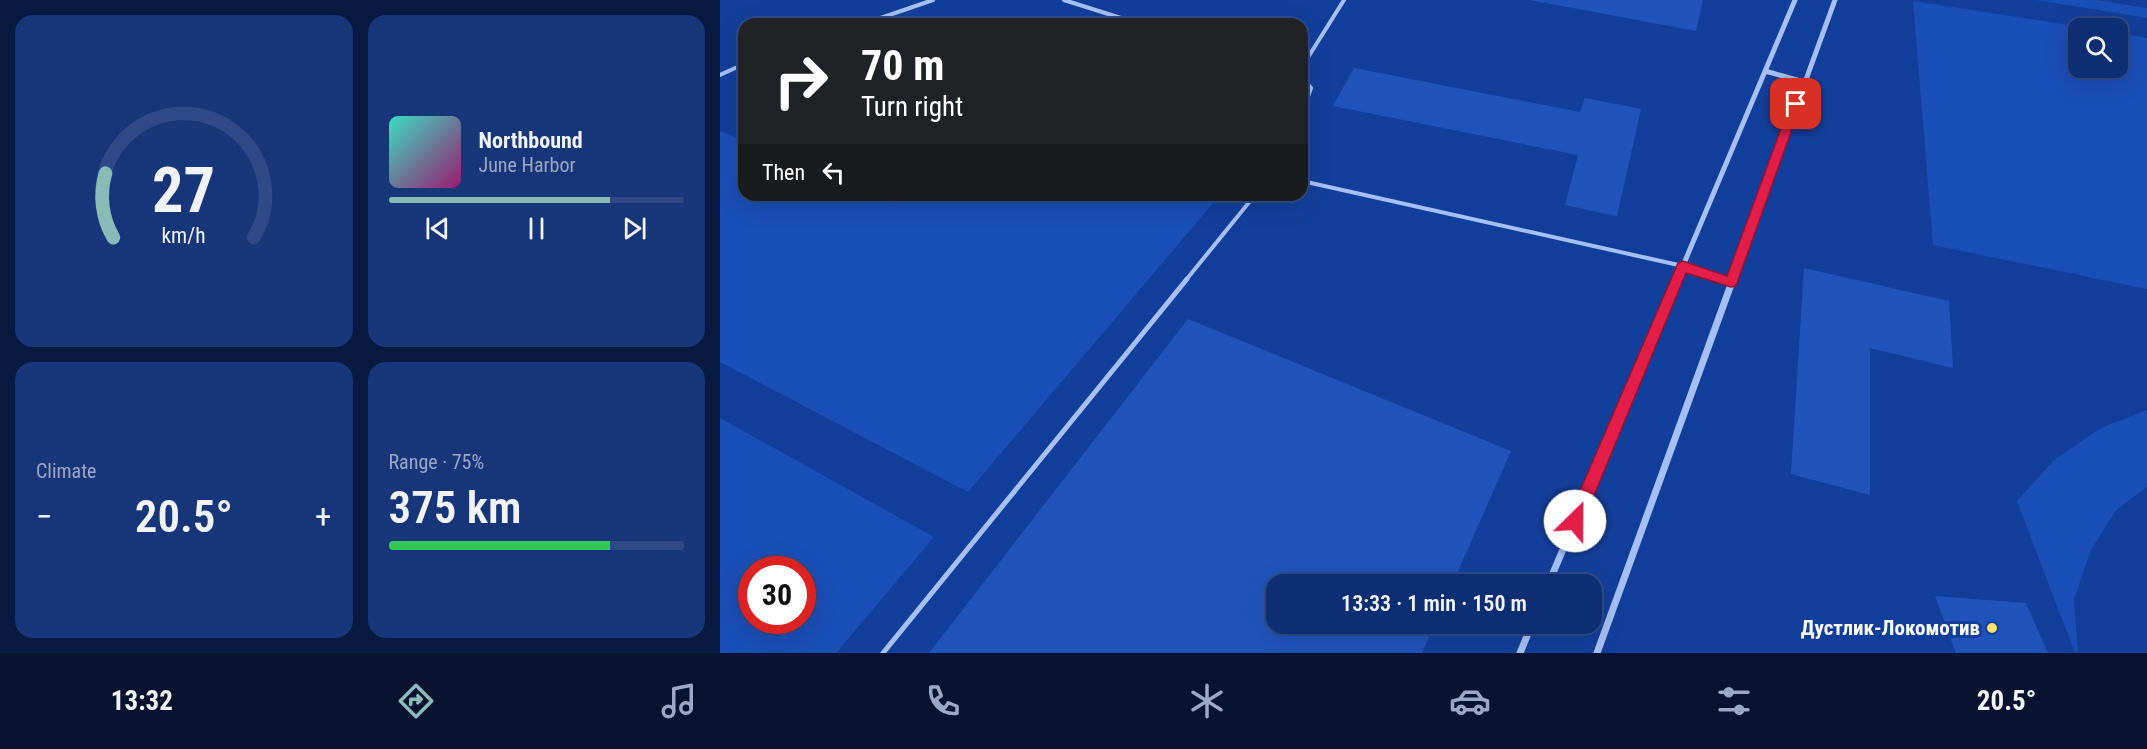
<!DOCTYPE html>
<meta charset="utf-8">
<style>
body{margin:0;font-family:"Roboto Condensed",sans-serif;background:#173679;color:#f1f3f6;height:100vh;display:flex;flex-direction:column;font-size:22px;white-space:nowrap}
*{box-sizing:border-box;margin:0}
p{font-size:20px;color:#9ba8c5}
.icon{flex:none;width:33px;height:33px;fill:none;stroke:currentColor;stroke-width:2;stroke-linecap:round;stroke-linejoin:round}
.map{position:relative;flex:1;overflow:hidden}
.details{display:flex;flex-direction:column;gap:15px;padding:15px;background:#081940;width:720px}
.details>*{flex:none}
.banner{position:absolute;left:18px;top:18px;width:570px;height:183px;border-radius:18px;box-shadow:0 6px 24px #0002,0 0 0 2px #2e4a86;background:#202124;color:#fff;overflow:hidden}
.controls{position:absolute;left:1348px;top:18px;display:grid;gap:12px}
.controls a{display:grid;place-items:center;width:60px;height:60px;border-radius:12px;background:#0e2e74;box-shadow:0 6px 24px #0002,0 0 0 2px #2e4a86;font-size:30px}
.speed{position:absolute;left:18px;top:556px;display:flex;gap:12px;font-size:30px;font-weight:700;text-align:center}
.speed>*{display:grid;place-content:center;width:78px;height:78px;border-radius:50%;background:#0e2e74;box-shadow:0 6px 24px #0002,0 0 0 2px #2e4a86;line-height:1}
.speed .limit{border:9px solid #d22;background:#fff;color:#111}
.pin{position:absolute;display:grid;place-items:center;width:51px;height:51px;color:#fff;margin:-26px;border-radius:12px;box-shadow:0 3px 9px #0006}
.me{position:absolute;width:66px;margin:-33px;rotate:23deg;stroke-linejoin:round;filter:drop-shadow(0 0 4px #0008)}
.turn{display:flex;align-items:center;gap:21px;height:126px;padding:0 24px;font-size:27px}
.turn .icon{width:78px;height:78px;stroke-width:2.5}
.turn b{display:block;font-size:42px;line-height:51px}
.then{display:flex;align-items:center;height:57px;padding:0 24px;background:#0003;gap:12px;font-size:22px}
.big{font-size:45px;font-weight:600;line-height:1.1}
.details .tile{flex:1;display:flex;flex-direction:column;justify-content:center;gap:9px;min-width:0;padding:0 21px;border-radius:18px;background:#173679}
.details .dial{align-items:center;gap:0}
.dial svg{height:156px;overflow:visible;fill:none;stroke:#2e4a86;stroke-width:7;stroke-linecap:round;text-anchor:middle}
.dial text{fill:#f1f3f6;stroke:none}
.song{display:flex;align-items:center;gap:18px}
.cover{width:72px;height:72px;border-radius:9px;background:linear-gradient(135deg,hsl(170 70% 55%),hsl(320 70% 35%))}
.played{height:6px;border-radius:3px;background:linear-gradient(90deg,#8bbbb9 75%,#2e4a86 75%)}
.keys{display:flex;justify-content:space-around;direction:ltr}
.heat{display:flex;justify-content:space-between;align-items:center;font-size:33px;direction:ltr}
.charge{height:9px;border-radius:4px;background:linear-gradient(90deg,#34c759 75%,#2e4a86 0)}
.details .tiles{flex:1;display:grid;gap:15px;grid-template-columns:repeat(2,1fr)}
.trip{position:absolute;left:546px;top:574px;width:336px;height:60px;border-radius:18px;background:#0e2e74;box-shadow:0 6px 24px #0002,0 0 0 2px #2e4a86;font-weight:600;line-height:60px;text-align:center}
.tabs{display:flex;height:96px;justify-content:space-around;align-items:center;background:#06122e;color:#9ba8c5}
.tabs .icon{width:42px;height:42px}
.tabs .active{color:#8bbbb9}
.tabs b{font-size:27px;color:#f1f3f6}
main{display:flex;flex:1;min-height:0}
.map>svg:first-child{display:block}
.green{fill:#194eb6;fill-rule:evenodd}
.building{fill:#1f53ba}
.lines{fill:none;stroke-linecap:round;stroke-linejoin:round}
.service-far1{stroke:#a6c0f4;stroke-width:4}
.service{stroke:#a6c0f4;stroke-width:5}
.minor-far1{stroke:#a6c0f4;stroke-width:5}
.minor{stroke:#a6c0f4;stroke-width:7}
.route{fill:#e11d48;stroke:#92132f;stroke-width:1.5}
.poi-dot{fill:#ffe569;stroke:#123e9b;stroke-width:2}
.labels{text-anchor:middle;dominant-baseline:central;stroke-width:6;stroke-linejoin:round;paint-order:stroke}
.near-poi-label{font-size:21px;font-weight:bold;fill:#fff;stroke:#123e9b;text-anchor:end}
</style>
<main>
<section class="details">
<div class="tiles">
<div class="tile dial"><svg viewBox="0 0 100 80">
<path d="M14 69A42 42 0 1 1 86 69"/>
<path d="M14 69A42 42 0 0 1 10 36" stroke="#8bbbb9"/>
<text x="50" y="56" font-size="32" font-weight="700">27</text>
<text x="50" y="72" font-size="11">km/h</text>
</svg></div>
<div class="tile">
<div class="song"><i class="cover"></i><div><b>Northbound</b><p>June Harbor</p></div></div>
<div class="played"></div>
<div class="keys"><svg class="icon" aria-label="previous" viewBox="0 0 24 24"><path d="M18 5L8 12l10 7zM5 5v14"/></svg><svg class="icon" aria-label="pause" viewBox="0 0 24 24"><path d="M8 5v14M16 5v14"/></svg><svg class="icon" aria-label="next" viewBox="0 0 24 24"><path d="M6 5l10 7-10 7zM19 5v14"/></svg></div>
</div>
<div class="tile"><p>Climate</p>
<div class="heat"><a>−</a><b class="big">20.5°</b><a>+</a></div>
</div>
<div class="tile"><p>Range · 75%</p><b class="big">375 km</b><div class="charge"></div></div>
</div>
</section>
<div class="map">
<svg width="1427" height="653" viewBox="0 0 1427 653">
<rect width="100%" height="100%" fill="#123e9b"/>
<path class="green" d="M1316,0H1377L1427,8V18Z
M1193,1L1369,28H1359V68H1398V33L1427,38V289L1213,245Z
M0,131L24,141V195H151L171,204L181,195H500L248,492L0,362Z
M1427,410V487L1396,510L1371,550L1354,599L1358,653H1355L1297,501L1334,460L1381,428Z
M0,418L214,537L116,653H0ZM32,570H82V621H32Z"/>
<path class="building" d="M810,0H983L976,31Z
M634,68L860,112L865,98L921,109L897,216L845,205L858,155L613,106Z
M1084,268L1229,301L1233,368L1150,348V495L1071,474Z
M468,319L791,451L732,585H556V624H715L702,653H209Z
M1215,596L1306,603L1328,653H1236Z"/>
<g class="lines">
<path class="service-far1" d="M344,0L420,24
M143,24L213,0
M582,63L587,59L624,0
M0,75L24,64
M582,77L591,88L582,113
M582,181L963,266
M466,280L535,195"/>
<path class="service" d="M163,653L467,279"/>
<path class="minor-far1" d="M1045,71L1084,82
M963,266L1005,280
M957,280L1075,0
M1013,280L1115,0"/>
<path class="minor" d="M1001,279L1011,282
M828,585L957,279
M800,653L812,624
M877,653L1013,279"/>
</g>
<path class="route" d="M1076,101L1081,104L1016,286L1011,287L966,273L861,527L855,529L850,527L847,521L958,263L963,261L1007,276L1070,104Z"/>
<circle class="poi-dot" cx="1272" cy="628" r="6"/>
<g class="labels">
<g class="near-poi-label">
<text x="1260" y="628">Дустлик-Локомотив</text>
</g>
</g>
</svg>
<div class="controls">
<a><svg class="icon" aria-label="search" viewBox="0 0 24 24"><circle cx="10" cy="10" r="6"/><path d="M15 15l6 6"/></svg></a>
</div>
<div class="speed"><div class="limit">30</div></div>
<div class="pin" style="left:1076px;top:104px;background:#d93025"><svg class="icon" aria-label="arrive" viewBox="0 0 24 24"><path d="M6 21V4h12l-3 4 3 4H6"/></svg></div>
<svg class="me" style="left:855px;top:521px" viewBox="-20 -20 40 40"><circle r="19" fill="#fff"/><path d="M0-13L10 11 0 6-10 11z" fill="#e11d48"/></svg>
<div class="trip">13:33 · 1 min · 150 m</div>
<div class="banner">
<div class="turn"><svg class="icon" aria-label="right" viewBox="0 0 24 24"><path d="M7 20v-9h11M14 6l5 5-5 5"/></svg><div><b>70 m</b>Turn right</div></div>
<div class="then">Then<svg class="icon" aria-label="left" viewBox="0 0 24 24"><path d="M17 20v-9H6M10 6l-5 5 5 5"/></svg></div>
</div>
</div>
</main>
<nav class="tabs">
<b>13:32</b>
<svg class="icon active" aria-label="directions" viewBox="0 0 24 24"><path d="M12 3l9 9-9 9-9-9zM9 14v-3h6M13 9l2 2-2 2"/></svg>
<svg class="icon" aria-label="music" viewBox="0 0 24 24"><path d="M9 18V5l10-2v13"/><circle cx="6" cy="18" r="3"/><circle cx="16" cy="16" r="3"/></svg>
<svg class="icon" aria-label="phone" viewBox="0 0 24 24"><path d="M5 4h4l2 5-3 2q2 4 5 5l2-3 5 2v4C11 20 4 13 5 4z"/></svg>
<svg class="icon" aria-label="climate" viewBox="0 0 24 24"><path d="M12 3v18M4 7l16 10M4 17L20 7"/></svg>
<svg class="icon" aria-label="car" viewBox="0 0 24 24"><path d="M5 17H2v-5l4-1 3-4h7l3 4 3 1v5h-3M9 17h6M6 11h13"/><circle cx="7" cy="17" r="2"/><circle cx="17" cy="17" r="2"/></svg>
<svg class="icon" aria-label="filters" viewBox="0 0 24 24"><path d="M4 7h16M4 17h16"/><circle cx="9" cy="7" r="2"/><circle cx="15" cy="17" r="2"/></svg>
<b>20.5°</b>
</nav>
